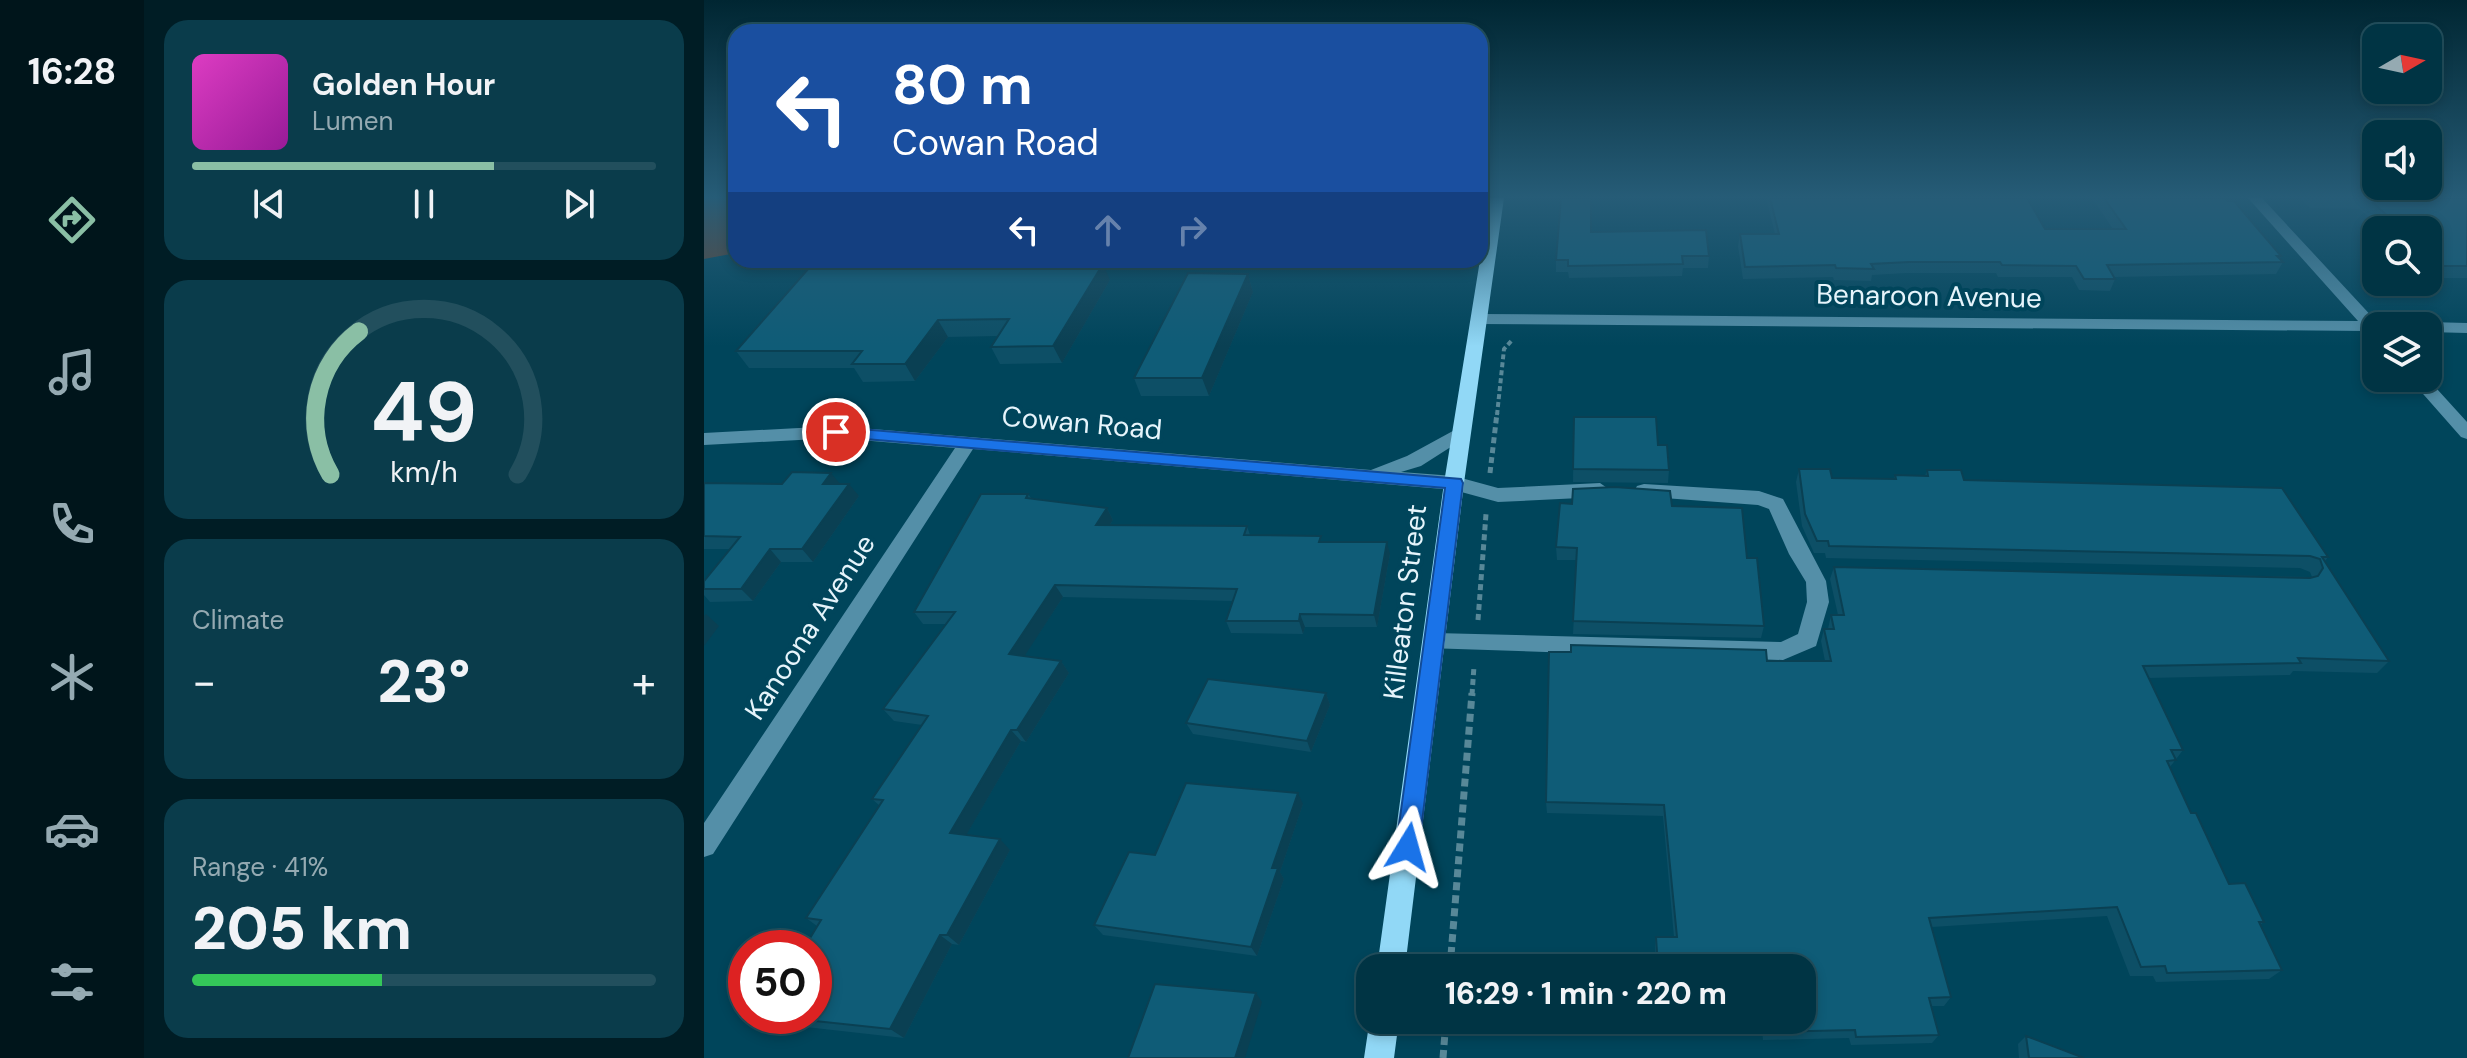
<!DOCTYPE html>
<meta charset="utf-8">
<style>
body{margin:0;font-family:"DM Sans",sans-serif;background:#0a3c4b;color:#f1f3f6;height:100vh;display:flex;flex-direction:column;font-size:30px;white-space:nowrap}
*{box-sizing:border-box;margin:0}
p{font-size:26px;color:#95aab2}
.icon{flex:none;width:44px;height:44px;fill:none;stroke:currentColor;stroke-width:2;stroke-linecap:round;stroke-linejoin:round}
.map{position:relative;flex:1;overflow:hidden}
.drawer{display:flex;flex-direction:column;gap:20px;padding:20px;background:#001d25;width:560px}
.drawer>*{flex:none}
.hud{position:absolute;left:24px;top:24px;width:760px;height:244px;border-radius:24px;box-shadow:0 4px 12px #0003,0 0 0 2px #224f5d;background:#1a4fa0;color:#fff;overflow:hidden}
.needle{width:52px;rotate:81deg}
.controls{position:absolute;left:1658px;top:24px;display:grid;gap:16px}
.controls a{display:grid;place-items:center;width:80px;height:80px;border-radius:16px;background:#003444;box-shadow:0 4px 12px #0003,0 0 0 2px #224f5d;font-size:40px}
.speed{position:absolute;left:24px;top:930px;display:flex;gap:16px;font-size:40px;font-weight:700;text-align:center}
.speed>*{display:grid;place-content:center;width:104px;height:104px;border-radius:50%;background:#003444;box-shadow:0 4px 12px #0003,0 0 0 2px #224f5d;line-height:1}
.speed .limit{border:12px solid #d22;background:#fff;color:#111}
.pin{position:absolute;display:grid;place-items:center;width:68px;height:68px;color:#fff;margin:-34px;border:4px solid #fff;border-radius:50%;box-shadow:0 2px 8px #0007}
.me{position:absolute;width:88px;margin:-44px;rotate:8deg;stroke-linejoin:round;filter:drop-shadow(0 0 6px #0008)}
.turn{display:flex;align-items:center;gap:28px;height:168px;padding:0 32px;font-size:36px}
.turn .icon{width:104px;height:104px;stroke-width:2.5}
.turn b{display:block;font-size:56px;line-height:68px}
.lanes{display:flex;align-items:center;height:76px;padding:0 32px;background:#0003;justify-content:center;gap:40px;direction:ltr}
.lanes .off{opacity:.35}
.big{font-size:60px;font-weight:800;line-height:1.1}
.drawer .tile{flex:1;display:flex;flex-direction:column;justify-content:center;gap:12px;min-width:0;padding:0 28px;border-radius:24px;background:#0a3c4b}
.drawer .dial{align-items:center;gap:0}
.dial svg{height:208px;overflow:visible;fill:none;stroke:#224f5d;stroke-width:7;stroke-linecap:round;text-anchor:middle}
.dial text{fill:#f1f3f6;stroke:none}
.song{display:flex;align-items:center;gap:24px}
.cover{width:96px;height:96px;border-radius:12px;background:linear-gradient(135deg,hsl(310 70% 55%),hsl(300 70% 35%))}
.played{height:8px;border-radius:4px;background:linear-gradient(90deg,#8abfa5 65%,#224f5d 65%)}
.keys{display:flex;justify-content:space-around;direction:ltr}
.heat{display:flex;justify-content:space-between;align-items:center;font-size:44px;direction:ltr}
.charge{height:12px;border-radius:6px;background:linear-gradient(90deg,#34c759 41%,#224f5d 0)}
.trip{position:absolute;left:652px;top:954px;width:460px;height:80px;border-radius:24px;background:#003444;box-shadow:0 4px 12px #0003,0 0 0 2px #224f5d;font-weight:800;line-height:80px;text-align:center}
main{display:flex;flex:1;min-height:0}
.dock{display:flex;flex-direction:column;width:144px;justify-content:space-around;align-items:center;background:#00151b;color:#95aab2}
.dock .icon{width:56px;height:56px}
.dock .selected{color:#8abfa5}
.dock b{font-size:36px;color:#f1f3f6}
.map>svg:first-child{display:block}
.green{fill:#704129}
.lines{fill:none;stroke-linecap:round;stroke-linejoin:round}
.path-far2{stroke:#588898;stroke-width:4;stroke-dasharray:5 3;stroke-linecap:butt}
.path-far1{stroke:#588898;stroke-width:5;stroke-dasharray:6 4;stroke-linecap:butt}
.path{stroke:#588898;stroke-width:7;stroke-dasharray:8 5;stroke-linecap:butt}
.minor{fill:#548fa8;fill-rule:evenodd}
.major{fill:#91d8f6;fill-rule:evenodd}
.wall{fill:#0d4f66}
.shaded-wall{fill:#0a4053}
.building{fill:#0f5c77;stroke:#0a4053;stroke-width:2}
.route{fill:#1a73e8;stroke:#114b97;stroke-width:2}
.labels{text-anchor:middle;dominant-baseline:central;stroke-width:8;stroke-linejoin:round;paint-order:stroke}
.street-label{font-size:28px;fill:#e5f4fb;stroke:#00455b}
</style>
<main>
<nav class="dock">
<b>16:28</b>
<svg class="icon selected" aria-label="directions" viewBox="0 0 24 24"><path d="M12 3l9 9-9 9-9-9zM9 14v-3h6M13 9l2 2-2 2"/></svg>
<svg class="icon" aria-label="music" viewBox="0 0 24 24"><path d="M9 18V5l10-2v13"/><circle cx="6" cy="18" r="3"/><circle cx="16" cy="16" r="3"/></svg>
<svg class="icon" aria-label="phone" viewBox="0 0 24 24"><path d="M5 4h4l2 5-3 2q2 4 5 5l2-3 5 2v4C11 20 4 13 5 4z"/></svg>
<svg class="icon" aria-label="climate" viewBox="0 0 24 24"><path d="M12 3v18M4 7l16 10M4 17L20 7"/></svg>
<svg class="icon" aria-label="car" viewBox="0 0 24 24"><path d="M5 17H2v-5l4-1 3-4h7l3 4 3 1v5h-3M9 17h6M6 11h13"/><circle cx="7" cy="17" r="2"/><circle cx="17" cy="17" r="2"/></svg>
<svg class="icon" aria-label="filters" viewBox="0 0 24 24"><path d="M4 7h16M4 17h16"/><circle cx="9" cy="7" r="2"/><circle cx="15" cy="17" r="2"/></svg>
</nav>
<section class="drawer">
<div class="tile">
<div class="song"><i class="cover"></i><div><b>Golden Hour</b><p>Lumen</p></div></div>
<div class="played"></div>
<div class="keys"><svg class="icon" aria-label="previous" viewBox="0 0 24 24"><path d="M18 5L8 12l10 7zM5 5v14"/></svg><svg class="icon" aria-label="pause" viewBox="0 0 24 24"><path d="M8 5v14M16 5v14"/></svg><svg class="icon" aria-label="next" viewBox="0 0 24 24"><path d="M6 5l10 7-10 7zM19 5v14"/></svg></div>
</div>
<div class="tile dial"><svg viewBox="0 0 100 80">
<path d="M14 69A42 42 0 1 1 86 69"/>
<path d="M14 69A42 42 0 0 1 25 14" stroke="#8abfa5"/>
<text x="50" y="56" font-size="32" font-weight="700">49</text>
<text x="50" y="72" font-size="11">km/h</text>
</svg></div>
<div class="tile"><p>Climate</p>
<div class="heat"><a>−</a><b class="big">23°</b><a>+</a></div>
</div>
<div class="tile"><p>Range · 41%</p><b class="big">205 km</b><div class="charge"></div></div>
</section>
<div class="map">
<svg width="1763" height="1058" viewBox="0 0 1763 1058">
<rect width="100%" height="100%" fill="#00455b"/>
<path class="green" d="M0,198H32V253L0,259Z"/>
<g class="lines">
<path class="path-far2" d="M793,415L800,349L809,339"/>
<path class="path-far1" d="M786,473L793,413
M774,620L782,514
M768,695L770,666"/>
<path class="path" d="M746,968L768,693
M739,1058L742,1020"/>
<path class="minor" d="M1544,198H1558L1672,321L1682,326H1672V336L1663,331L775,324L767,319L775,314L1654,321Z
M1724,322L1763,323V333L1724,332V326H1717Z
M1705,378H1723L1763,422V439L1757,437Z
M132,426L667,470L703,456L758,426L764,428L767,432L764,436L717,466L697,472L750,476L794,488L896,483L906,490L896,497L794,502L750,490L269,449L9,854L0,857V823L251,448L132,438L0,445V433Z
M940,484L1055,491L1079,499L1122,581L1125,602L1112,646L1079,660L723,648L720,642L723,636L731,633L1077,642L1094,634L1103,602L1102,582L1085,554L1065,509L1054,505L933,496L930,491L933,486Z"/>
<path class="major" d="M786,198H800L760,483L701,968H673L740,483Z
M666,1018L695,1020L690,1058H660Z"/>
</g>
<path class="wall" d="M1062,198H1323L1341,229H1409L1388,198H1521L1577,256L1576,258L1579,262L1572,274L1410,277L1411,279L1406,291L1375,290L1368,277H1294L1292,273H1202L1168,275L1167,281L1130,280L1129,277L1039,279L1034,246L1036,234H1071Z
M1595,198H1763V278H1730L1724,272V230H1679L1656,209L1606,208Z
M887,232L1005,256L1004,268H979L978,276L865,278L864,272H852V260Z
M346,260L344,264L406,280L358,363L296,364L287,347L293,336L244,337L211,381L159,382L150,368H45L32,351Z
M544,274L549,292L505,396H437L430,378Z
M870,417L954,445L965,470L964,483L869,482Z
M1095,469L1128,478L1190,479L1191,475L1221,476L1223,470L1260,480L1624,557L1621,561L1685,661L1673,673L1589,671L1586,675L1444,678L1479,750L1466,767L1487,813L1525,884L1560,922L1556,925L1578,970L1565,979L1452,982L1449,976H1426L1403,916L1228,927L1247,997L1240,1006H1228L1235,1035L1228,1043L1147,1045L1145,1038L1059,1040L1057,1020H1098V968H952L951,947L952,937H970L959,816L843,813L842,802L1063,661H1121L1117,641L1120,629H1124L1127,615H1134L1126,579L1130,567L1608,577L1606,572L1596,568L1122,558L1121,553H1110L1098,526L1092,482Z
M0,483L136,484L155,496L109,562H77L49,601L6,602L0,595V581L26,549H0Z
M324,494L327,498L403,508L409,520L406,525L543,526L546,535L618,542L686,554L673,627H601L599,634L527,633L522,621L529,601L359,597L320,656L357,661L365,673L322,742L317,741L262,835L306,850L255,945L248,944L200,1038L75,1024L60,1016L113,926L102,918L176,806L168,799L218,725L190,721L179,709L242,624H219L210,612Z
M968,506L1043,558L1060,626L1057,638L869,634L873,560H853L852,547Z
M622,693L626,705L607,752L489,734L482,723Z
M599,804L576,872L580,879L553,956L399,935L390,925L451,855Z
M956,1020H997L995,1026L956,1027Z
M1322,1036L1380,1058H1315L1314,1044Z"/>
<path class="shaded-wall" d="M327,260H346L332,281L324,264Z
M399,264L406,280L358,363L349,346Z
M544,274L549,292L505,396L498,378Z
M234,320L244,337L211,381L201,364Z
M127,473L137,485L119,484Z
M145,484L155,496L109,562L98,549Z
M403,508L409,520L398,537L392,525Z
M683,542L686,554L673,627L670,615Z
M66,549L77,562L49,601L37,589Z
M351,585L359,597L314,666L305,654Z
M2,614L15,626L0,646V616Z
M596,614L601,627L599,634L595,621Z
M357,661L365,673L322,742L313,730Z
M622,693L626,705L607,752L603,741Z
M307,730L317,741L257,844L246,833Z
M594,793L599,804L576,872L580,879L553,956L547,947L568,868Z
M296,839L306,850L255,945L243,935Z
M236,935L248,944L200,1038L186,1029Z
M552,993L558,1002L541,1058H531Z"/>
<path class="building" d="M857,198H887V232L1002,230L1005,256H978L979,264L864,266V260H852Z
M1066,198H1323L1341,229H1422L1400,198H1521L1524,201H1530L1577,256H1573L1579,262L1403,265L1411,279H1380L1372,266L1298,265L1296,262H1205L1167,264L1170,269L1132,268L1131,265L1041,267L1036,234H1075Z
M1664,198H1763V266H1739L1724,253V230H1699Z
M112,260H327L324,264H399L349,346L287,347L305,319L234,320L201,364H148L158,351H32Z
M484,273L544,274L498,378H430Z
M870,417H952L954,445H963L965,470L869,469Z
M1095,469H1126L1128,478L1192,479L1191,475L1224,476L1223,470H1257L1260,480L1578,488L1624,557H1618L1685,661L1594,658L1597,663L1439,666L1479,750H1467L1472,760L1463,761L1487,813H1492L1525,884L1541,883L1560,922H1555L1578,970L1463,973L1461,966L1437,967L1413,907L1225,918L1247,997L1225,998L1235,1035L1152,1037L1151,1030L1063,1032L1062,1020H1098V968H954L952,937H973L960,805L842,802L845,652H867V645L1062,650L1063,661H1127L1120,629H1130L1127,615H1140L1130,567L1606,578L1614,576L1619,568L1616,559L1606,556L1125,546L1124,541H1113L1101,514Z
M88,472L127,473L119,484H145L98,549H66L37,589H0V581L36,537L0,536V483L78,484Z
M911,487L966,491L968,506L1038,508L1043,558H1053L1060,626L869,621L873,548L852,547L856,503L868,504L869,489Z
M277,494H324L322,498L403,508L392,525L543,526L540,535L617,536L615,542H683L670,615L596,614L595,621H522L533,589L351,585L305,654L357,661L313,730H307L246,833L296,839L243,935H236L186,1029L64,1016H110V948H100L117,920L102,918L179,800L168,799L224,716L179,709L251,612H210Z
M504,679L622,693L603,741L482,723Z
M482,783L594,793L568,868H574L547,947L390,925L425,852L451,855Z
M451,984L552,993L531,1058H424Z
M1322,1036L1380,1058H1325Z"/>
<linearGradient id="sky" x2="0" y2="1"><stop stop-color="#002632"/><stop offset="0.57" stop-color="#265c77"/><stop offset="1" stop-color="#265c77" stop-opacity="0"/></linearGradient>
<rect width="1763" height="346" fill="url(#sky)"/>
<path class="route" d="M132,427L757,479L759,483L715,847L712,855L704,858L695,855L692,847L741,488L126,436L123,432L126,428Z"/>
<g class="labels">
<g class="street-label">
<text transform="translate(1225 296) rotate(1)">Benaroon Avenue</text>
<text transform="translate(378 423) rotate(5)">Cowan Road</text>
<text transform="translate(701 602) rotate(-83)">Killeaton Street</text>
<text transform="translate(106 627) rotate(-57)">Kanoona Avenue</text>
</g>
</g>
</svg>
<div class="controls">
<a><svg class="needle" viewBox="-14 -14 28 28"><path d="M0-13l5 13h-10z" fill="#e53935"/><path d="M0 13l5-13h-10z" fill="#95aab2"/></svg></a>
<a><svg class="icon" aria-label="sound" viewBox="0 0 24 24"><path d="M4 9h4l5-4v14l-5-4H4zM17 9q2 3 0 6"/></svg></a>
<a><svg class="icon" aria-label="search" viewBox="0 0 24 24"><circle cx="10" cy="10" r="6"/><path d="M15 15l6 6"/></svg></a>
<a><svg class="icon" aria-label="layers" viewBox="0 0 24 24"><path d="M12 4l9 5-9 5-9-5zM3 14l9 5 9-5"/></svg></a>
</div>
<div class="speed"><div class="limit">50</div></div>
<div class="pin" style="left:132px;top:432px;background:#d93025"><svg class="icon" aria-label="arrive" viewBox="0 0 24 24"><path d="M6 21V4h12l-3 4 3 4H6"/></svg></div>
<svg class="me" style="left:704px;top:847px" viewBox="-20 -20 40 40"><path d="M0-17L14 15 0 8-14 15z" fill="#1a73e8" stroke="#fff" stroke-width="4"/></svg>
<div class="trip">16:29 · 1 min · 220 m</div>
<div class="hud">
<div class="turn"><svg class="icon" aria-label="left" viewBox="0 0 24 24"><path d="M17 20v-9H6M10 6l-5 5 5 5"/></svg><div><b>80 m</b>Cowan Road</div></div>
<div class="lanes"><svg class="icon" aria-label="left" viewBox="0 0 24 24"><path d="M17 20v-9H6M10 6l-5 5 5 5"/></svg><svg class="icon off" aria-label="ahead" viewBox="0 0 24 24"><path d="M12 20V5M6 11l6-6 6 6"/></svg><svg class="icon off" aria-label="right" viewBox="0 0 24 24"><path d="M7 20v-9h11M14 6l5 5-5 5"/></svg></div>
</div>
</div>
</main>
